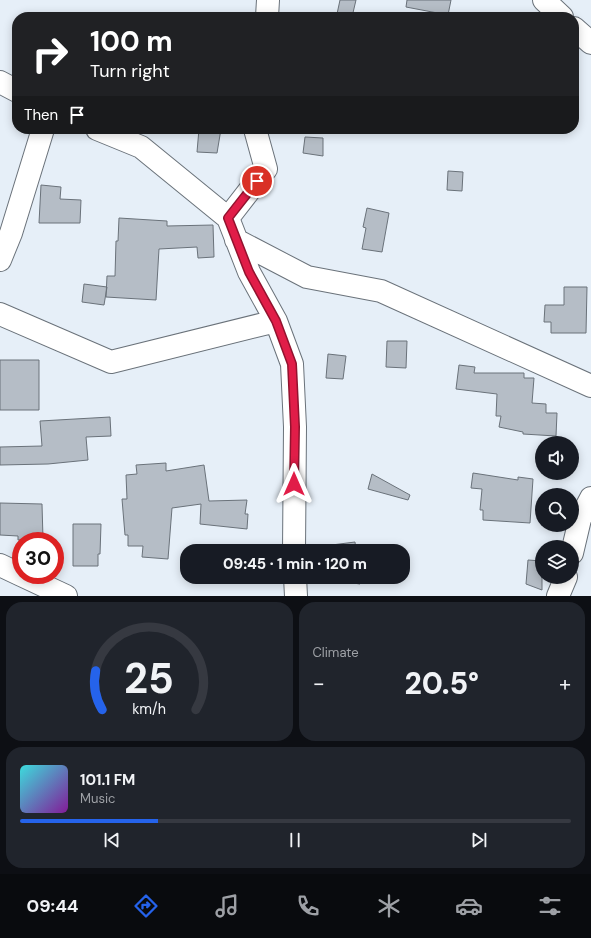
<!DOCTYPE html>
<meta charset="utf-8">
<style>
body{margin:0;font-family:"DM Sans",sans-serif;background:#20242c;color:#f1f3f6;height:100vh;display:flex;flex-direction:column;font-size:15px;white-space:nowrap}
*{box-sizing:border-box;margin:0}
p{font-size:13px;color:#9ea1a6}
.icon{flex:none;width:22px;height:22px;fill:none;stroke:currentColor;stroke-width:2;stroke-linecap:round;stroke-linejoin:round}
.map{position:relative;height:596px;overflow:hidden}
.panel{display:flex;flex-direction:column;gap:6px;padding:6px;background:#0d0f14;flex:1}
.panel>*{flex:none}
.top-card{position:absolute;left:12px;top:12px;width:567px;height:122px;border-radius:16px;box-shadow:0 2px 10px #0003;background:#202124;color:#fff;overflow:hidden}
.tools{position:absolute;left:535px;top:436px;display:grid;gap:8px}
.tools a{display:grid;place-items:center;width:44px;height:44px;border-radius:50%;background:#171b24;box-shadow:0 2px 10px #0003;font-size:20px}
.speed{position:absolute;left:12px;top:532px;display:flex;gap:8px;font-size:20px;font-weight:700;text-align:center}
.speed>*{display:grid;place-content:center;width:52px;height:52px;border-radius:50%;background:#171b24;box-shadow:0 2px 10px #0003;line-height:1}
.speed .limit{border:6px solid #d22;background:#fff;color:#111}
.pin{position:absolute;display:grid;place-items:center;width:34px;height:34px;color:#fff;margin:-17px;border:2px solid #fff;border-radius:50%;box-shadow:0 1px 4px #0007}
.me{position:absolute;width:44px;margin:-22px;rotate:0deg;stroke-linejoin:round;filter:drop-shadow(0 0 3px #0008)}
.turn{display:flex;align-items:center;gap:14px;height:84px;padding:0 12px;font-size:18px}
.turn .icon{width:52px;height:52px;stroke-width:2.5}
.turn b{display:block;font-size:28px;line-height:34px}
.then{display:flex;align-items:center;height:38px;padding:0 12px;background:#0003;gap:8px;font-size:15px}
.big{font-size:30px;font-weight:800;line-height:1.1}
.panel .card{flex:1;display:flex;flex-direction:column;justify-content:center;gap:6px;min-width:0;padding:0 14px;border-radius:16px;background:#20242c}
.panel .dial{align-items:center;gap:0}
.dial svg{height:104px;overflow:visible;fill:none;stroke:#363941;stroke-width:7;stroke-linecap:round;text-anchor:middle}
.dial text{fill:#f1f3f6;stroke:none}
.song{display:flex;align-items:center;gap:12px}
.cover{width:48px;height:48px;border-radius:6px;background:linear-gradient(135deg,hsl(180 70% 55%),hsl(290 70% 35%))}
.played{height:4px;border-radius:2px;background:linear-gradient(90deg,#2563eb 25%,#363941 25%)}
.keys{display:flex;justify-content:space-around;direction:ltr}
.heat{display:flex;justify-content:space-between;align-items:center;font-size:22px;direction:ltr}
.panel .tiles{flex:1;display:grid;gap:6px;grid-template-columns:1fr 1fr}
.card:last-child{grid-column:span 2}
.trip{position:absolute;left:180px;top:544px;width:230px;height:40px;border-radius:16px;background:#171b24;box-shadow:0 2px 10px #0003;font-weight:800;line-height:40px;text-align:center}
.tabs{display:flex;height:64px;justify-content:space-around;align-items:center;background:#090b0e;color:#9ea1a6}
.tabs .icon{width:28px;height:28px}
.tabs .current{color:#2563eb}
.tabs b{font-size:18px;color:#f1f3f6}
.map>svg:first-child{display:block}
.building{fill:#b5bdc6;stroke:#6a727a}
.lines{fill:none;stroke-linecap:round;stroke-linejoin:round}
.minor-casing{stroke:#6a727a;stroke-width:24}
.minor{stroke:#fff;stroke-width:22}
.route-casing{stroke:#92132f;stroke-width:10}
.route{stroke:#e11d48;stroke-width:7}
</style>
<div class="map">
<svg width="591" height="596" viewBox="0 0 591 596">
<rect width="100%" height="100%" fill="#e6eff8"/>
<path class="building" d="M340,0H356L352,17L337,14Z
M407,0H451L448,15L406,7Z
M199,129H221L217,153L197,152Z
M305,137L323,138V156L303,153Z
M448,171L463,172L462,191L447,190Z
M41,185L61,187L60,199L81,200L80,223H39Z
M367,208L389,213L382,252L362,249L366,228L363,227Z
M119,218L167,221V226L213,225L214,257L198,258L197,247L159,249L156,300L106,297L107,276H115L116,241H118Z
M84,284L107,287L104,305L82,302Z
M564,287H587L586,333H551V322H544L545,305H564Z
M387,341H407L406,368L386,367Z
M328,354L346,356L343,379L326,378Z
M0,360H39V410H0Z
M459,365L475,367L474,373H524V378H534L532,403L546,404V413H557L556,436L523,434V432L499,427L501,416H496L497,394L456,389Z
M110,417L111,436L86,437L88,460L48,464L0,465V447L42,446L40,421Z
M166,463V471L204,465L209,501L247,500L245,514H248L247,529L200,524L201,504L172,508L168,559L142,557L143,546H128V535H125L122,499H127L126,475L137,474L136,465Z
M473,473L518,480V477L533,479L530,523L483,520V510H480L482,489L471,488Z
M372,474L410,495L408,500L368,489Z
M0,503L42,504L43,539L18,540V536L0,535Z
M73,524H101L100,554H98V566H73Z
M355,542L356,551H323L324,546Z
M528,560L542,561V590L526,584Z
M325,577H359L360,584L333,580L334,578Z"/>
<g class="lines">
<g class="minor-casing">
<path id="minor" d="M544,0L562,17
M267,17L268,0
M574,28L591,43
M0,82L17,91
M97,129L141,147L228,218L249,272L276,321L292,364L295,427L294,551
M228,218L266,169L255,129
M236,240L307,277L381,291L591,386
M0,260L11,233L43,129
M0,314L111,362L276,321
M572,553L580,519L591,498
M0,565L21,575
M21,575L66,596
M295,577L296,596
M558,596L566,577"/>
</g>
<use href="#minor" class="minor"/>
</g>
<g class="lines">
<g class="route-casing">
<path id="route" d="M257,181L228,218L249,272L276,321L292,364L295,427L294,484"/>
</g>
<use href="#route" class="route"/>
</g>
</svg>
<div class="tools">
<a><svg class="icon" aria-label="sound" viewBox="0 0 24 24"><path d="M4 9h4l5-4v14l-5-4H4zM17 9q2 3 0 6"/></svg></a>
<a><svg class="icon" aria-label="search" viewBox="0 0 24 24"><circle cx="10" cy="10" r="6"/><path d="M15 15l6 6"/></svg></a>
<a><svg class="icon" aria-label="layers" viewBox="0 0 24 24"><path d="M12 4l9 5-9 5-9-5zM3 14l9 5 9-5"/></svg></a>
</div>
<div class="speed"><div class="limit">30</div></div>
<div class="pin" style="left:257px;top:181px;background:#d93025"><svg class="icon" aria-label="arrive" viewBox="0 0 24 24"><path d="M6 21V4h12l-3 4 3 4H6"/></svg></div>
<svg class="me" style="left:294px;top:484px" viewBox="-20 -20 40 40"><path d="M0-17L14 15 0 8-14 15z" fill="#e11d48" stroke="#fff" stroke-width="4"/></svg>
<div class="trip">09:45 · 1 min · 120 m</div>
<div class="top-card">
<div class="turn"><svg class="icon" aria-label="right" viewBox="0 0 24 24"><path d="M7 20v-9h11M14 6l5 5-5 5"/></svg><div><b>100 m</b>Turn right</div></div>
<div class="then">Then<svg class="icon" aria-label="arrive" viewBox="0 0 24 24"><path d="M6 21V4h12l-3 4 3 4H6"/></svg></div>
</div>
</div>
<section class="panel">
<div class="tiles">
<div class="card dial"><svg viewBox="0 0 100 80">
<path d="M14 69A42 42 0 1 1 86 69"/>
<path d="M14 69A42 42 0 0 1 9 39" stroke="#2563eb"/>
<text x="50" y="56" font-size="32" font-weight="700">25</text>
<text x="50" y="72" font-size="11">km/h</text>
</svg></div>
<div class="card"><p>Climate</p>
<div class="heat"><a>−</a><b class="big">20.5°</b><a>+</a></div>
</div>
<div class="card">
<div class="song"><i class="cover"></i><div><b>101.1 FM</b><p>Music</p></div></div>
<div class="played"></div>
<div class="keys"><svg class="icon" aria-label="previous" viewBox="0 0 24 24"><path d="M18 5L8 12l10 7zM5 5v14"/></svg><svg class="icon" aria-label="pause" viewBox="0 0 24 24"><path d="M8 5v14M16 5v14"/></svg><svg class="icon" aria-label="next" viewBox="0 0 24 24"><path d="M6 5l10 7-10 7zM19 5v14"/></svg></div>
</div>
</div>
</section>
<nav class="tabs">
<b>09:44</b>
<svg class="icon current" aria-label="directions" viewBox="0 0 24 24"><path d="M12 3l9 9-9 9-9-9zM9 14v-3h6M13 9l2 2-2 2"/></svg>
<svg class="icon" aria-label="music" viewBox="0 0 24 24"><path d="M9 18V5l10-2v13"/><circle cx="6" cy="18" r="3"/><circle cx="16" cy="16" r="3"/></svg>
<svg class="icon" aria-label="phone" viewBox="0 0 24 24"><path d="M5 4h4l2 5-3 2q2 4 5 5l2-3 5 2v4C11 20 4 13 5 4z"/></svg>
<svg class="icon" aria-label="climate" viewBox="0 0 24 24"><path d="M12 3v18M4 7l16 10M4 17L20 7"/></svg>
<svg class="icon" aria-label="car" viewBox="0 0 24 24"><path d="M5 17H2v-5l4-1 3-4h7l3 4 3 1v5h-3M9 17h6M6 11h13"/><circle cx="7" cy="17" r="2"/><circle cx="17" cy="17" r="2"/></svg>
<svg class="icon" aria-label="filters" viewBox="0 0 24 24"><path d="M4 7h16M4 17h16"/><circle cx="9" cy="7" r="2"/><circle cx="15" cy="17" r="2"/></svg>
</nav>
